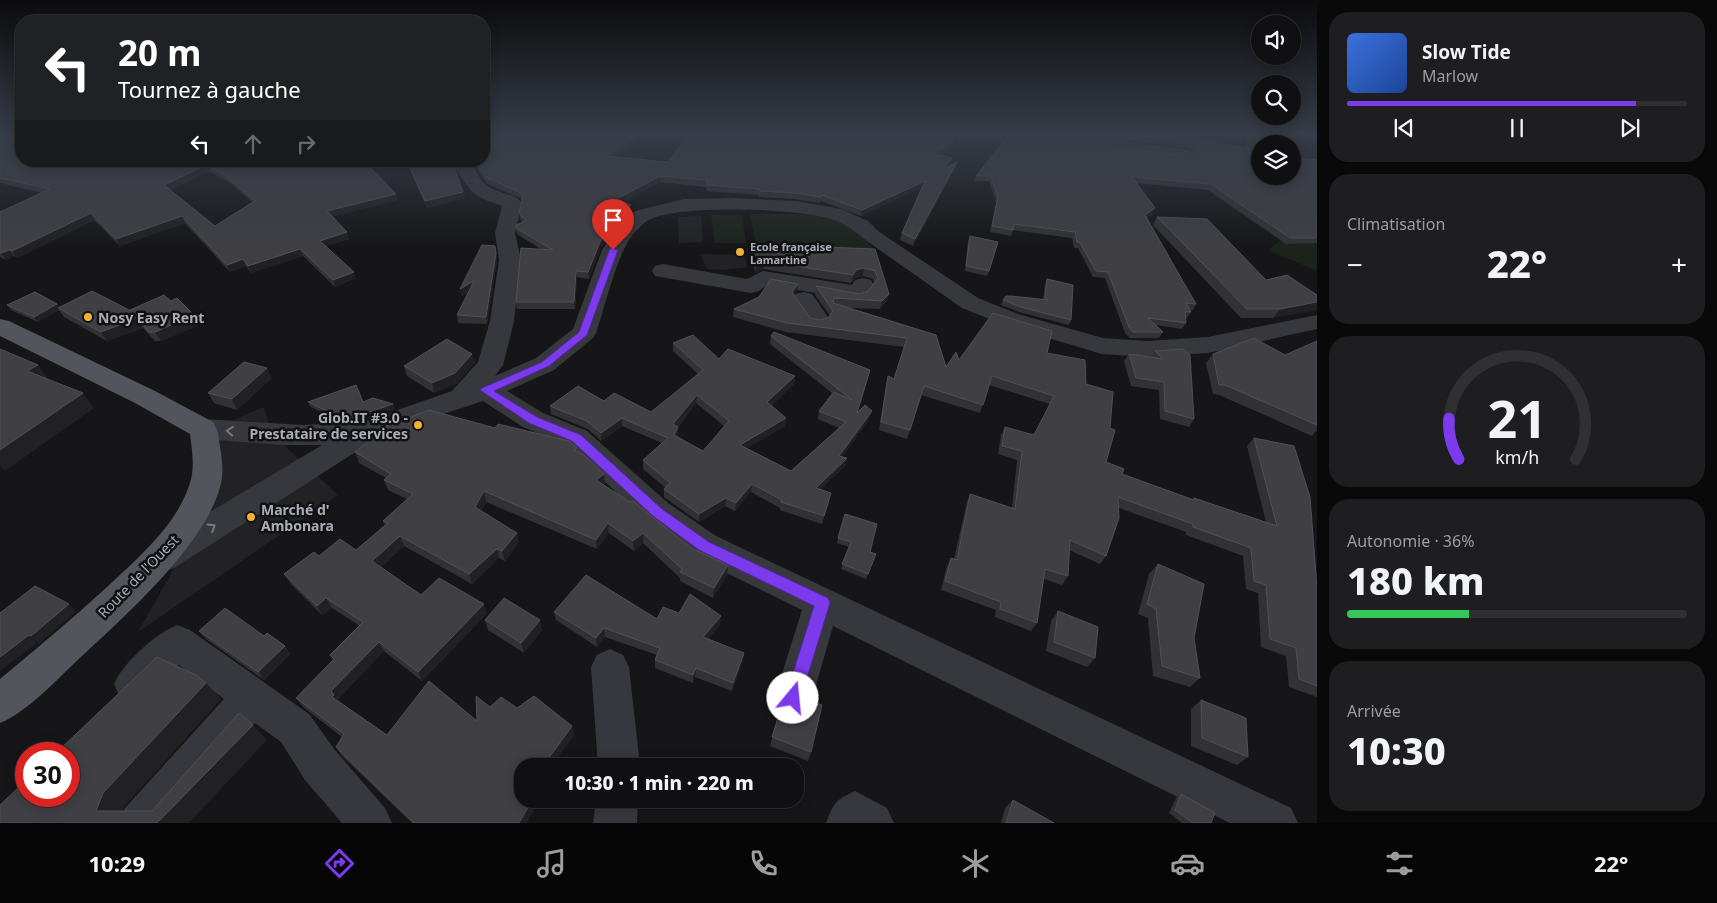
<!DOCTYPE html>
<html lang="fr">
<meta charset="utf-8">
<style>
body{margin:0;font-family:"Noto Sans",sans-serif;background:#1e1e20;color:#f1f3f6;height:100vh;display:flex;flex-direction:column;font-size:19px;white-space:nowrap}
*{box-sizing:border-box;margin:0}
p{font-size:16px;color:#9c9d9f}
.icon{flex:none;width:28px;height:28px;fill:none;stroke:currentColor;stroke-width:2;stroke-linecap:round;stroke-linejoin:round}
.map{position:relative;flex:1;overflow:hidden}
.side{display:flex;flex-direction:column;gap:12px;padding:12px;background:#09090a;width:400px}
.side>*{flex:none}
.top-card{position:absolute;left:15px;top:15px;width:475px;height:152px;border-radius:20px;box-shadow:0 2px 12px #0003,0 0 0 1px #303032;background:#202124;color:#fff;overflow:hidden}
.fabs{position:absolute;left:1251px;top:15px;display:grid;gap:10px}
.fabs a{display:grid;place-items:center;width:50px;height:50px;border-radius:50%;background:#101012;box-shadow:0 2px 12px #0003,0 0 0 1px #303032;font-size:25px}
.speed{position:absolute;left:15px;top:742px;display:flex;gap:10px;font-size:25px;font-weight:700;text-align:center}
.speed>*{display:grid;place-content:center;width:65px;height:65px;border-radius:50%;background:#101012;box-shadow:0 2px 12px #0003,0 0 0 1px #303032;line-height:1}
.speed .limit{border:8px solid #d22;background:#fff;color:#111}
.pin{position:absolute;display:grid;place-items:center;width:42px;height:42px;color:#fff;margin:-51px -21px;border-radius:50% 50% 50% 0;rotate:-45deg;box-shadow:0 0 5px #0007}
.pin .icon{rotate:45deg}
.me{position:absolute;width:55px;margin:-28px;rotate:17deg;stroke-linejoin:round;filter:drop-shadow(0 0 4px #0008)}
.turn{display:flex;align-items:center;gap:18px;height:105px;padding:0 20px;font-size:22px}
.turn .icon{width:65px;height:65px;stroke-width:2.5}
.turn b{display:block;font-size:35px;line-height:42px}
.lanes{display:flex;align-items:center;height:48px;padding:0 20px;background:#0003;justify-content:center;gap:25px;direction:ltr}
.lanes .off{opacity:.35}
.big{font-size:38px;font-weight:800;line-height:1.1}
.side .tile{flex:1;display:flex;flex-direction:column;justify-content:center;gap:8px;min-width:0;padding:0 18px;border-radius:20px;background:#1e1e20}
.side .dial{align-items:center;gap:0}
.dial svg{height:130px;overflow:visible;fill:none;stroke:#303032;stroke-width:7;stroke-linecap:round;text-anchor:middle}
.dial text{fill:#f1f3f6;stroke:none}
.song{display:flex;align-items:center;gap:15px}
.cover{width:60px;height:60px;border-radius:8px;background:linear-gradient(135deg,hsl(220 70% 55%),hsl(220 70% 35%))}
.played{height:5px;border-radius:2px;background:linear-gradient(90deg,#7c3aed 85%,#303032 85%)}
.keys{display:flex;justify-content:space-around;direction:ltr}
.heat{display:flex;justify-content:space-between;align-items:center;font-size:28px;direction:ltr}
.charge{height:8px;border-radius:4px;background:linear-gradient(90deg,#34c759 36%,#303032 0)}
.trip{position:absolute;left:514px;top:758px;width:290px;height:50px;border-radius:20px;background:#101012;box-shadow:0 2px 12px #0003,0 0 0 1px #303032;font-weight:800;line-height:50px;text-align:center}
.tabs{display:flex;height:80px;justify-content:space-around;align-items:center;background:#060607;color:#9c9d9f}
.tabs .icon{width:35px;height:35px}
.tabs .selected{color:#7c3aed}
.tabs b{font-size:22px;color:#f1f3f6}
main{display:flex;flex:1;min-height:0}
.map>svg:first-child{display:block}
.built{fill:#222225}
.green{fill:#1c231d}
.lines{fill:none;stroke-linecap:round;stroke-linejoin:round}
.minor{fill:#37383d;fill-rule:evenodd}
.major{fill:#53555c;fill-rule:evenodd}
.wall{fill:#323236;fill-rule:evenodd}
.shaded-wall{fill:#212124}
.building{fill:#3f3f44;stroke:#4f5156;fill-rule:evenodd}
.oneway{stroke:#757881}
.route{fill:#7c3aed;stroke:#51269a}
.poi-dot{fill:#f2b134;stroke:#111113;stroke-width:2}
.labels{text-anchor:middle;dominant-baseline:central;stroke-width:5;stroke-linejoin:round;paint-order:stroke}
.far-poi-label{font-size:11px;font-weight:bold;fill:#a8adb8;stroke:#111113;text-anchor:start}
.poi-label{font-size:14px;font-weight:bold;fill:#a8adb8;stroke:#111113;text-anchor:start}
.street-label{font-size:14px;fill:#a8adb8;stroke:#111113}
</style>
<main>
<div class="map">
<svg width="1317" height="823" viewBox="0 0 1317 823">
<rect width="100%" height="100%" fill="#161618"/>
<path class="built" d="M701,216L703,242L679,243L678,217Z
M700,254L744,255L747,267L725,270L707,269Z
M264,407L271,433L338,495L138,632L191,539L219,426Z"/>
<path class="green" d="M1279,133H1317V177L1293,164L1292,144H1280Z
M1317,204V271L1268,250L1287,235Z
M750,214H820L847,223L873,248L757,249Z
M711,215H742L746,243H715Z"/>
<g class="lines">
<path class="minor" d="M1055,133H1080L1103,139L1184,149L1190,150L1193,154L1190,158L1184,159L1102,149L1057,137Z
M451,161H470C476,169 479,179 486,185C496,194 514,192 522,203L515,233L521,260L514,321L503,365L495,376L536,358L573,329L602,250L619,225L635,211L684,199L734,198L795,201L841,209L868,221L878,231L978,298L1018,314L1103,338L1147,341L1208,337L1317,315V329L1208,353L1147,357L1102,354L1002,324L962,308L864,239C854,230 842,222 828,218C794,209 683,204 651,219C645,221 640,227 636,231C618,248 605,308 596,333L593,338L554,370L507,391L543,413L587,431L668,503L716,536L1291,808L1298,823H1230L833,626L812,699L807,712L793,718L779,712L774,699L802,610L692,556L646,521L567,445L523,427L483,401L413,424L376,439L174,568L162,572L150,568L145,558L150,548L322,445H282L203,439L193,436L189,429L193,422L203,419L302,425L363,422L452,391L478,362L490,321L499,260L495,233L502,206C466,194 471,190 451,161Z
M663,264L747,279L763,271L852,285L855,280L863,278L871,280L874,285L866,298L858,300L767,285L759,291L751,293L655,276L652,271L655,266Z
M804,292L812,294L830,320L826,325L818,327L810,325L792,299L796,294Z
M177,625L190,630L309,714L335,750L385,808L392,823H342L305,780L281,742L255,723L169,823H118L125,808L224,699L179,665L146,697L133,702L120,697L114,684C123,663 155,634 177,625Z
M610,649L623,655L629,667L640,766H598L591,667L597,655Z
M855,791L887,808L894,823H826C834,803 835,800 855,791Z
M596,799H638L637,823H593Z"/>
<path class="major" d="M0,319L9,321L155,391L213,422C218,430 219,438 220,447C222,457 223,468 222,478C213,538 126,615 82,656C59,677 28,712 0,723V679C36,649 72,619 107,587C138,558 177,525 190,483C195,467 192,450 190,434L135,403L0,336Z"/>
</g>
<path class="wall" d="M0,132L365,161L397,200L332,216L349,239L326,246L356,278L335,287L303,256L251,273L246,266L230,272L185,223L120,246L94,220L17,258L14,256L6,260L0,257V212L42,193L0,183ZM209,171L229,182L252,202L215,226L170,190Z
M484,132H642L633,145L615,157L668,162L953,145L940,156L952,158L949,166L955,168L913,246L900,240L902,233L922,187L861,216L821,201L820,203L795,199L759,197V195L707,191L706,187L660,182L624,202L631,205V212L617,224L600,249L589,279L577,277L575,309H517L516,302L542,250L517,234L516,228L522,222L520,219L519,213L522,201L520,198L487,184L472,161H484Z
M1086,132H1162L1245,147L1248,132H1281L1260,176L1317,160V243L1286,244L1208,190L1136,183L1152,214L1147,218L1196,304L1193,310H1190L1191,312L1187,318H1186V323L1182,329L1155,325L1163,332L1159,338H1130L1125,333L1105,278L1093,277L1078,248H1074L1072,238L1013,230L1011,236L990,232L996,203L989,181H974L976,176L1058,134L1104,146L1186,156L1194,154L1190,148L1103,137Z
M406,161H452L465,198L427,208Z
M1157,217L1266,280L1317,295L1273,318H1241L1153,225Z
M970,236L989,271L987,276L965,271L968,241Z
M752,244L875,249L889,294L886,302L880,309L849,308L936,335L946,367L959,360L1047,353L1086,384L1106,462L1122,474L1193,500L1194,498L1266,522L1247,446L1254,438L1317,588V697L1289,687L1286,656L1261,647L1258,593L1246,589L1243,556L1186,535V532L1119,508L1106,556L1100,564L1069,550L1068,576L1062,585L1044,579L1037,623L1031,631L995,617L996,610L941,590L947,566L951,558L954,559L967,502L970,494L1012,508L1017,460L998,454L1001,435L1005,427L1034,435L1050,404L989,385L980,413L921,395L907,439L879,430L886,385L888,376L894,379L904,347L786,332L733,317L734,309L797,292L794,295L810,318L819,320L828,318L830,316L815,295L816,286L860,294L868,291L874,283L873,279L863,276L855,278L851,283L763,269L755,273L751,252Z
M495,246L497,260L487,324L458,323L457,315L468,293L462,296L460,289Z
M1047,279L1071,320L1069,325L1019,312L1001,305L1003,300H1043L1045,284Z
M171,301L194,315L199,325L161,341H155L143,328L107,341L64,317L59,310L38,322L11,310L7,305L57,304L60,307L130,311Z
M771,336L868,378L857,412L869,419L842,457L847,458L845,466L821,489L829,501L822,524L780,510V508L751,492L735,511L725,506L699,522L664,497V489L666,488L643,469V460L662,443L622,426L601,441L588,429L551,414L550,406L604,401L651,412L698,374L673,351V343L719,359L795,376L794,384L771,406L786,418L785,426L747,448L791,471L839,428L818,419L819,411L832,393L770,344ZM696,403L724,426L703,451L677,437L678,435V427Z
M1317,341V430L1312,436L1219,395L1213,394L1206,363L1213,354L1285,355Z
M1183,349L1194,419L1189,427L1160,419L1159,390L1131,386L1124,361L1129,354L1151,357L1155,351Z
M472,354L475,363L457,383L434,393L407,376L404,366Z
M272,378L237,410L214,403L208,393Z
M308,402H363L393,404L395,409L363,420L335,421L334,418L311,407Z
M495,428L577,448V452L605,484L603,485L727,575L713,598L680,581V578L643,543L634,551L609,533L597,549L486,502L481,511L517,533L519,542L505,561L499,558L472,584L404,546L381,567L421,595L487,613L422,681L384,651L338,699L339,702L387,735L477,721L490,707L517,708L572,726L574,735L551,766H522V799H540L526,823H412L342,756L336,747L342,737L303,707L296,698L333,660L330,655L360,626L332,608L322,615L290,583L284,574L319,556L356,550L385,525L383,521L407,499L388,490L384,480L386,478L359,463L355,452L368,442L365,436Z
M845,514L870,552L876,554L866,579L841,569L849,547L837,543Z
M1158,564L1200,678L1190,687L1153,676L1148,618L1138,614L1149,574Z
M1058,611L1095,658L1087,667L1046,651L1051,621Z
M554,612L657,619L679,613L720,625L708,639L744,653L743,661L732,691L695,677L693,683L655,668V660L657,655L605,637L597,647L556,620Z
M485,620L542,630L524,653L488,630Z
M199,631L285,646L290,654L264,680L206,639Z
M1201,700L1248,757L1237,765L1191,746V709Z
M782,705L796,711L811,752L808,761L770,746Z
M1181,794L1211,823H1182L1169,813L1176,798Z
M1013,800L1054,823H1001L1005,808Z"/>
<path class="shaded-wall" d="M638,132H642L633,145L607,163V156Z
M954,139L953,145L934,160L935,154Z
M952,158L950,165L941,175L943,169Z
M957,162L955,168L913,246L915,239Z
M206,165L209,171L167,191L164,185Z
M660,176V182L617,206V199Z
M925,181L923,187L861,216L862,210Z
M463,192L465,198L427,208L425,201Z
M396,194L397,200L329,217L327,211Z
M631,205V212L617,224L600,249L589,279L588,272L600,242L617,218Z
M1155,208L1152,214L1143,221L1145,215Z
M91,213L94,220L17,258L12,251Z
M182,216L185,223L120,246L116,239Z
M347,232L349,239L323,247L320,241Z
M300,249L303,256L251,273L248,266Z
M9,250L14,256L6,260L1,253Z
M496,253L497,260L487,324L486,317Z
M243,259L246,266L230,272L227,265Z
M764,261L763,269L755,273L756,265Z
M864,268L863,276L855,278L851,283L853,275L856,270Z
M576,271L577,277L575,309L574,302Z
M354,272L356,278L335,287L333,280Z
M474,281L475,289L462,296L460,289Z
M798,284L797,292L790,300L792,292Z
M889,294L886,302L880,309L882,301Z
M1317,302V310L1273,318L1280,309Z
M57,304L61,309L58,308L59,310L38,322L34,317Z
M194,315L199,325L161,341L155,332Z
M137,318L143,328L107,341L101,332Z
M472,354L475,363L457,383L434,393L432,383Z
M38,365L49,380L27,371Z
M267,368L272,378L237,410L232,399Z
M795,376L794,384L766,410L767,402Z
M83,393L94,408L5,471L0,466V450Z
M697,395L696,403L673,432V424Z
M393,404L395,409L363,420L361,415Z
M872,411L869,419L837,464L839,456Z
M622,418V426L601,441V433Z
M786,418L785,426L740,453V445Z
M678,427V435L674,443V435Z
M847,458L845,466L814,496L816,488Z
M604,474L605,484L597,490L596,480Z
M752,484L751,492L735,511L736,503Z
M484,491L486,502L478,517L475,507Z
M726,498L725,506L699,522V514Z
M608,523L609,533L597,549L596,540Z
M517,533L519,542L505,561L502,551Z
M643,533V543L634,551L633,541Z
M400,536L404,546L377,571L372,561Z
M497,549L499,558L472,584L469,574Z
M728,565L727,575L713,598L714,588Z
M326,598L332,608L322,615L317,606Z
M69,604L76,612L39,644L31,636Z
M484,604L487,613L422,681L418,672Z
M721,616L720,625L702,646L703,637Z
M540,620L542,630L524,653L521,643Z
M604,628L605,637L597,647L596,638Z
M29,635L37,643L0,671V657Z
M379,642L384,651L338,699L340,703L332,697L331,691Z
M285,646L290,654L264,680L258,672Z
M744,653L743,661L732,691L733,683Z
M696,668L695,677L693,683V675Z
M206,683L221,699L124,807L117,823L96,811L103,793Z
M253,725L267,740L189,823H157Z
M572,726L574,735L551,766H543Z
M533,799H540L526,823H519Z"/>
<path class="building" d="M0,132H21V161H365L370,167L396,194L327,211L347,232L320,241L354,272L333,280L300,249L248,266L243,259L227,265L182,216L116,239L91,213L12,251L9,250L1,253H0V212L50,189L0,178ZM206,165L226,176L255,201L215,226L164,185Z
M484,132H638L633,139L607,156L668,162L690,132H953L954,139L935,154L952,158L943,169L957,162L915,239L902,233L925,181L862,210L822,195L821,197L796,193L760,191L759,189L707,185V180L660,176L617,199L631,205L617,218L600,242L588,272L576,271L574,302H516L521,248L553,250L516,228V225L526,221L519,213L523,197L519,192L486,177L475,161H484Z
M1011,132H1058V134L1104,146L1186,156L1194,154L1198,149L1193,143L1109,132H1162L1247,148L1250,132H1281V144H1260V176H1292V158L1317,160V198H1316L1317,200V238H1290L1211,184L1132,177L1155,208L1145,215L1196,304L1186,303L1191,312H1185L1186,323L1148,318L1163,332H1133L1129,327L1108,272L1096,271L1080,243L1077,242L1075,232L1014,224L1013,230L992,226L998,197L991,176H976Z
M407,161H452L463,192L425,201Z
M1157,217L1207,219L1266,280L1287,275L1317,295V302L1280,309H1247Z
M970,236L998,242L989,271L966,266Z
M752,244L875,249L889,294L882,301L834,298L833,303L936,335L946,367L956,352L959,360L993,313L1052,331L1047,353L1085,360L1086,384L1113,392L1110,428L1115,430L1106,462L1124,469L1122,474L1194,500V498L1277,526L1254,438L1294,446L1310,497L1317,588V686L1299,679L1296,648L1270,639L1266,585L1254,581L1251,548L1193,527V524L1118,497L1119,518L1106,556L1070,540L1068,576L1045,569L1037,623L1000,609L1001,602L945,581L951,558L957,560L970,494L1015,509L1022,451L1002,446L1005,427L1034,435L1054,396L992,376L983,405L924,386L910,430L881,422L888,376L894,379L907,338L787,323L734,309L759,297L771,279L798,284L792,292L810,318L819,320L828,318L833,311L816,286L860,294L868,291L878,278L875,271L864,268L856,270L853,275L764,261L756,265Z
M482,245L495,246L496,253L486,317L457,315L474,281L460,289Z
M1047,279L1073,285L1071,320L1021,307L1003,300L1006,296H1011L1048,300L1045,298Z
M92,291L131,311L130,310L164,295L171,301L177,298L194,315L155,332H149L137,318L101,332L58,308Z
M35,292L57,304L34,317L7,305Z
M774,332L870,370L857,413L865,405L872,411L839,456L847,458L816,488L831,493L824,516L781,502L782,500L752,484L736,503L726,498L699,514L664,489L670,483L643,460L668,438L622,418L601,433L587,421L550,406L578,386L604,401L614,393L651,412L703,370L673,343L693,335L719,359L728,349L795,376L767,402L786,418L740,445L791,471L846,422L819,411L834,392L852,400L771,336ZM697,395L729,421L703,451L674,435L678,427L673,424Z
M1254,338L1285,355L1317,341V425L1225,385H1219L1213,354Z
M447,339L472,354L455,373L432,383L404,366Z
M0,349L38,365L27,371L83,393L0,450Z
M1183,349L1190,355L1194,419L1165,411L1164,382L1136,378L1129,354L1163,359L1155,351Z
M244,362L267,368L232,399L208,393Z
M356,385L363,402L373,398L393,404L361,415L333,416H338L308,402Z
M429,410L495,428L498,424L569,441L577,448L574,450L584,455L604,474L596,480L630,502L633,501L691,548L728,565L714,588L680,572L682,569L643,533L633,541L608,523L596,540L484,491L475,507L517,533L502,551L497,549L469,574L400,536L372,561L421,595L439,578L484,604L418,672L379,642L331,691L334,695L332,697L387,735L429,681L477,721L476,696L490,707L501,697L517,708L534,696L572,726L543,766H522V799H533L519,823H414L336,747L344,734L296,698L334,659L330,655L363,622L326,598L317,606L284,574L314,552L319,556L340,539L356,550L388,523L383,521L413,494L384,480L391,474L355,452L372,439L365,436L373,431Z
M845,514L877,524L870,552L876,554L868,574L842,564L851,542L838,538Z
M1158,564L1204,584L1194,638L1200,678L1162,666L1156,609L1147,604Z
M586,575L657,619L663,607L679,613L690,594L721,616L703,637L744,653L733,683L696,668L693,675L655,660L660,648L604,628L596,638L554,612Z
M35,586L69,604L31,636L29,635L0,657V613Z
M504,598L540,620L521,643L485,620Z
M225,608L264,636L267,633L285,646L258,672L199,631Z
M1058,611L1098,627L1095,658L1054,642Z
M157,657L196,675L206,683L103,793L96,811H152L239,713L253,725L157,823H0V805L19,787L20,781L16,780L26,771V796H69V754H55Z
M1201,700L1246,718L1248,757L1202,738Z
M813,702L822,705L811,752L772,737L782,705L796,711L811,705Z
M1181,794L1215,813L1211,823H1193L1175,810Z
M1013,800L1054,823H1006Z"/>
<defs><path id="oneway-chevron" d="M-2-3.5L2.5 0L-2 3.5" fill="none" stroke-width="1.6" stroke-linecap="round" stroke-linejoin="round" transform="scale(1.25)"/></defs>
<g class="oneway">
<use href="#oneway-chevron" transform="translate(230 431) rotate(-175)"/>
<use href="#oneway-chevron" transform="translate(212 527) rotate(-32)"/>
</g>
<linearGradient id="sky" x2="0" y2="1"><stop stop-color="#0c0c0d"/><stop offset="0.54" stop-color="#363c48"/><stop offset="1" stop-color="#363c48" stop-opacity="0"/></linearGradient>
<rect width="1317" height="248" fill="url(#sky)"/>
<path class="route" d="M610,248L618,250L587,335L549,366L494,391L537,417L581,435L662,509L709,542L828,598L830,603L799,704L793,706L787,704L785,698L814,606L699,550L653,516L572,441L529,423L480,390L482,388L542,362L579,332Z"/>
<g class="poi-dot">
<circle cx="740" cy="252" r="5"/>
<circle cx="88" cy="317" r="5"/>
<circle cx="418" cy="425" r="5"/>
<circle cx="251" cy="517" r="5"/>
</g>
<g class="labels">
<g class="far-poi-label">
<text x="750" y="246">Ecole française<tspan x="750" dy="13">Lamartine</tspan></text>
</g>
<g class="poi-label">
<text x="98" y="317">Nosy Easy Rent</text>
<text x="408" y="417" text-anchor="end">Glob.IT #3.0 -<tspan x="408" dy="16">Prestataire de services</tspan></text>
<text x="261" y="509">Marché d'<tspan x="261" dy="16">Ambonara</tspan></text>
</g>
<g class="street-label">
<text transform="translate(138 576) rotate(-46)">Route de l'Ouest</text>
</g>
</g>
</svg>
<div class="fabs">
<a><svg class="icon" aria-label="sound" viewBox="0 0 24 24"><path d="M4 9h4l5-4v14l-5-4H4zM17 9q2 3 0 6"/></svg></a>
<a><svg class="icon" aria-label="search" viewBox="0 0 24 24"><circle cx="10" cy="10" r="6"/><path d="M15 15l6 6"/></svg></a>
<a><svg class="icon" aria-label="layers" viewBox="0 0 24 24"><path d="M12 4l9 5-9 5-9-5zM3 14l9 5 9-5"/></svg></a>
</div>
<div class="speed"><div class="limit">30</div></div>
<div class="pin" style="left:613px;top:250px;background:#d93025"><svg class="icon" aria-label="arrive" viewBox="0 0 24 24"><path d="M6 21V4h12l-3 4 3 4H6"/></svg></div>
<svg class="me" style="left:793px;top:698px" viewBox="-20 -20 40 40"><circle r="19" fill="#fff"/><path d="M0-13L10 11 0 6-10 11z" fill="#7c3aed"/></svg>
<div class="trip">10:30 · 1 min · 220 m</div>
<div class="top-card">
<div class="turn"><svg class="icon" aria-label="left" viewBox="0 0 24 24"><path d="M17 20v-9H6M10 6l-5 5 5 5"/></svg><div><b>20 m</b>Tournez à gauche</div></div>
<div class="lanes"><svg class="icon" aria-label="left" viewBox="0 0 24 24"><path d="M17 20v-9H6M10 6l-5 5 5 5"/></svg><svg class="icon off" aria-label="ahead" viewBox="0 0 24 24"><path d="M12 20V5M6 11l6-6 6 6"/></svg><svg class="icon off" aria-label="right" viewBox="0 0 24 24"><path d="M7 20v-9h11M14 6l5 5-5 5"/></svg></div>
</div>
</div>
<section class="side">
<div class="tile">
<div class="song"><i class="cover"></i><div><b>Slow Tide</b><p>Marlow</p></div></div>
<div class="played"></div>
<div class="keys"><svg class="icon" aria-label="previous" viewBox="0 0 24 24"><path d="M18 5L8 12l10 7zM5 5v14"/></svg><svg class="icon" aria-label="pause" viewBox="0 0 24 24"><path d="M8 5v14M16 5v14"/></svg><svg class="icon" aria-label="next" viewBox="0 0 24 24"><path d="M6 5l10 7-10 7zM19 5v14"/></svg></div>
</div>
<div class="tile"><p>Climatisation</p>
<div class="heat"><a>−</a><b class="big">22°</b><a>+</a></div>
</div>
<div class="tile dial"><svg viewBox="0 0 100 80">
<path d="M14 69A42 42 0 1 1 86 69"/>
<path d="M14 69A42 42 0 0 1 8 44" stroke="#7c3aed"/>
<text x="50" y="56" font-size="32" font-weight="700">21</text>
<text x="50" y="72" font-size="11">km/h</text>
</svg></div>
<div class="tile"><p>Autonomie · 36%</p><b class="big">180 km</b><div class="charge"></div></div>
<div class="tile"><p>Arrivée</p><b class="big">10:30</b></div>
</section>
</main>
<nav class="tabs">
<b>10:29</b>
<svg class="icon selected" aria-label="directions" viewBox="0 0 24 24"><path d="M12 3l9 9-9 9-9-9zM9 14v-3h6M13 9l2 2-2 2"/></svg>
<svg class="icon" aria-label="music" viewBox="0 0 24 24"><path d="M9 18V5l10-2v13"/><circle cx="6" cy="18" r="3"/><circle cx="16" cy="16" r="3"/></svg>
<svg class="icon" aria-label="phone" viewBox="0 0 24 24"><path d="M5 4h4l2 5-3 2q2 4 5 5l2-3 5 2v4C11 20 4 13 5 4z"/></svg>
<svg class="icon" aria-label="climate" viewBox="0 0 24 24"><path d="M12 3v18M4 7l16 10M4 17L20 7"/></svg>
<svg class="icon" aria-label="car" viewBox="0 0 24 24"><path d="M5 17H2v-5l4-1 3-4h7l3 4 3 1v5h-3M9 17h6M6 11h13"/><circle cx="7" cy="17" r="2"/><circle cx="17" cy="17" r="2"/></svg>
<svg class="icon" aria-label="filters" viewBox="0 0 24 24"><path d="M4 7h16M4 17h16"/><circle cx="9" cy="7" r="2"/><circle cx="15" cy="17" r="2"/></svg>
<b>22°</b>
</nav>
